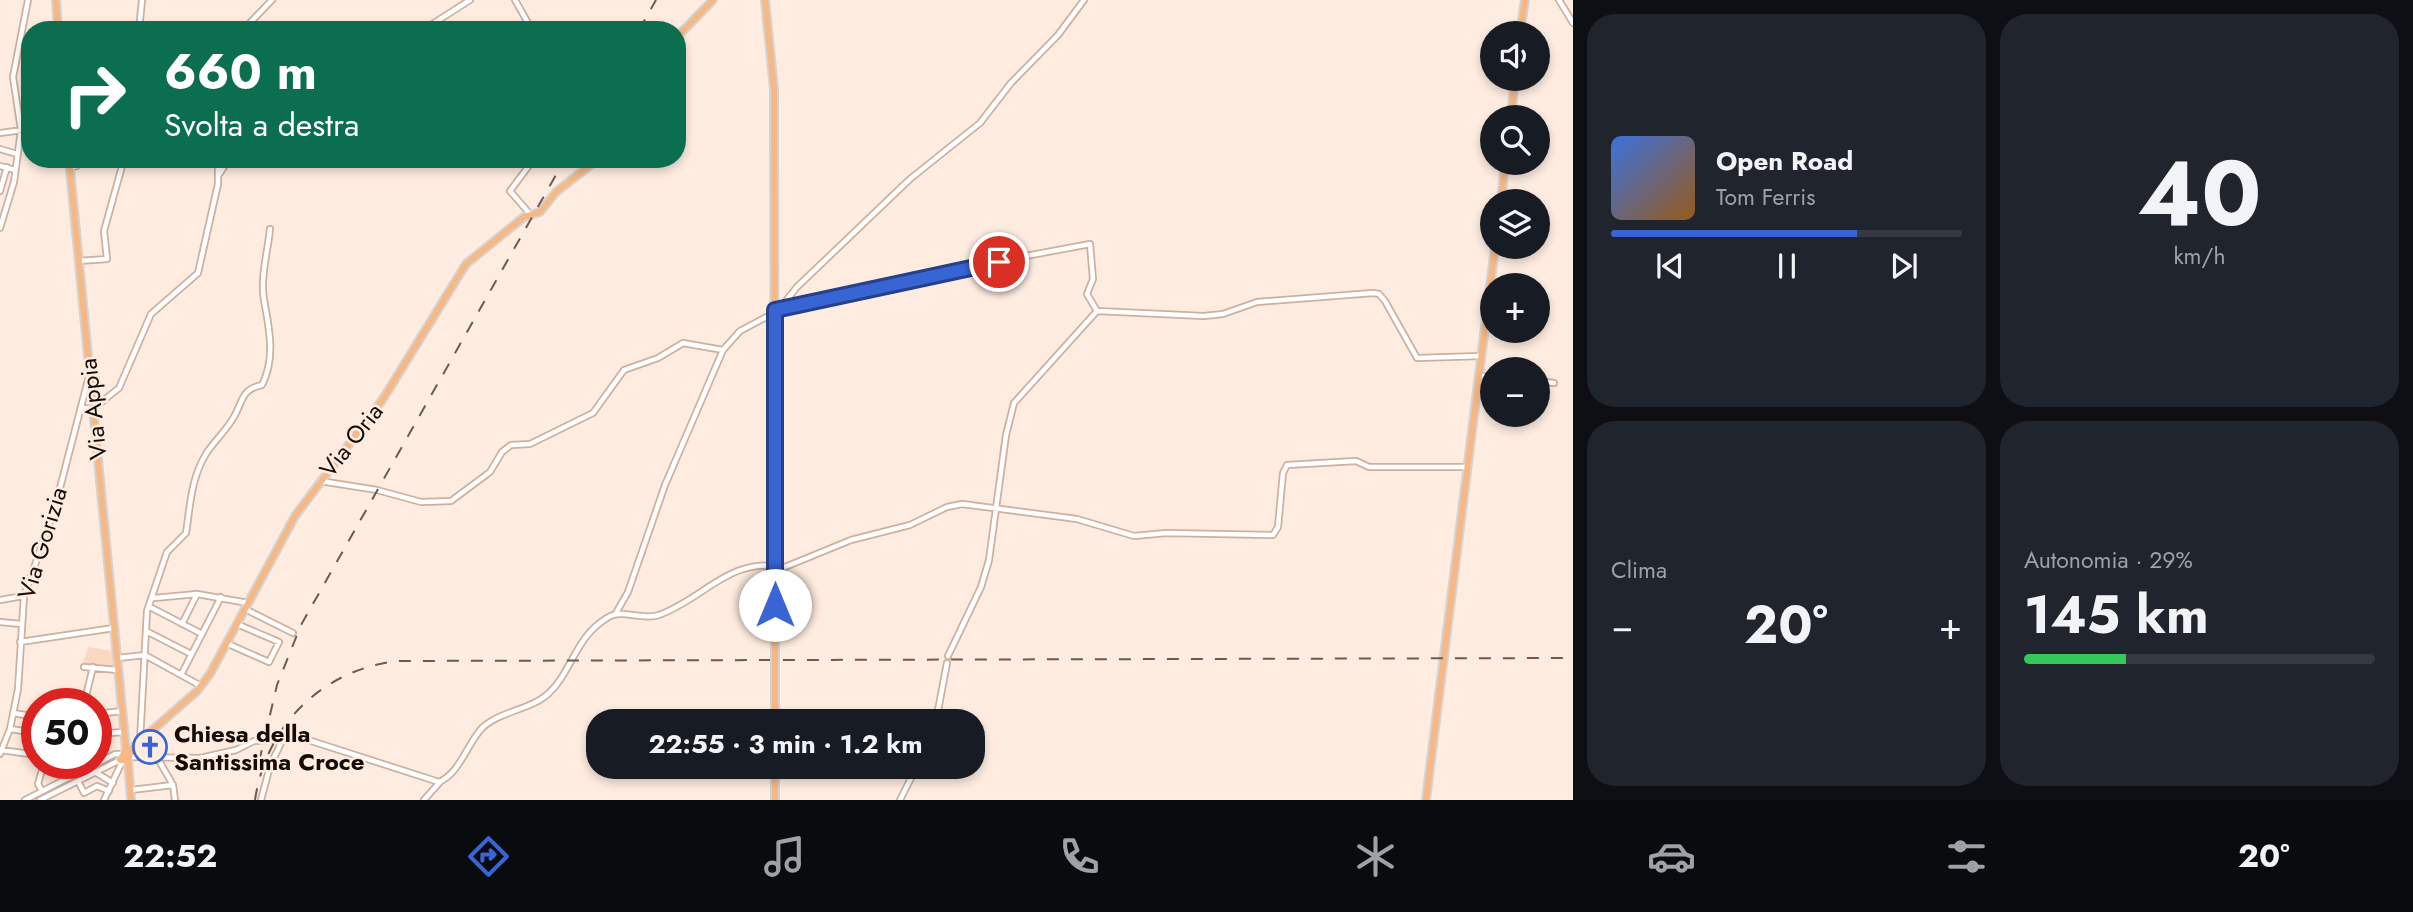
<!DOCTYPE html>
<html lang="it">
<meta charset="utf-8">
<style>
body{margin:0;font-family:Jost,sans-serif;background:#20242c;color:#f1f3f6;height:100vh;display:flex;flex-direction:column;font-size:26px;white-space:nowrap}
*{box-sizing:border-box;margin:0}
p{font-size:23px;color:#9ea1a6}
.icon{flex:none;width:38px;height:38px;fill:none;stroke:currentColor;stroke-width:2;stroke-linecap:round;stroke-linejoin:round}
.map{position:relative;flex:1;overflow:hidden}
.side{display:flex;flex-direction:column;gap:14px;padding:14px;background:#0d0f14;width:840px}
.side>*{flex:none}
.guide{position:absolute;left:21px;top:21px;width:665px;height:147px;border-radius:28px;box-shadow:0 4px 10px #0003;background:#0b6e4f;color:#fff;overflow:hidden}
.tools{position:absolute;left:1480px;top:21px;display:grid;gap:14px}
.tools a{display:grid;place-items:center;width:70px;height:70px;border-radius:50%;background:#171b24;box-shadow:0 4px 10px #0003;font-size:35px}
.speed{position:absolute;left:21px;top:688px;display:flex;gap:14px;font-size:35px;font-weight:700;text-align:center}
.speed>*{display:grid;place-content:center;width:91px;height:91px;border-radius:50%;background:#171b24;box-shadow:0 4px 10px #0003;line-height:1}
.speed .limit{border:10px solid #d22;background:#fff;color:#111}
.pin{position:absolute;display:grid;place-items:center;width:60px;height:60px;color:#fff;margin:-30px;border:4px solid #fff;border-radius:50%;box-shadow:0 2px 7px #0007}
.me{position:absolute;width:77px;margin:-38px;rotate:0deg;stroke-linejoin:round;filter:drop-shadow(0 0 5px #0008)}
.turn{display:flex;align-items:center;gap:24px;height:147px;padding:0 28px;font-size:32px}
.turn .icon{width:91px;height:91px;stroke-width:2.5}
.turn b{display:block;font-size:49px;line-height:60px}
.big{font-size:52px;font-weight:700;line-height:1.1}
.side .tile{flex:1;display:flex;flex-direction:column;justify-content:center;gap:10px;min-width:0;padding:0 24px;border-radius:28px;background:#20242c}
.side .dial{align-items:center;gap:0}
.dial b{font-size:91px;line-height:1}
.song{display:flex;align-items:center;gap:21px}
.cover{width:84px;height:84px;border-radius:10px;background:linear-gradient(135deg,hsl(220 70% 55%),hsl(30 70% 35%))}
.played{height:7px;border-radius:4px;background:linear-gradient(90deg,#3864d4 70%,#363941 70%)}
.keys{display:flex;justify-content:space-around;direction:ltr}
.heat{display:flex;justify-content:space-between;align-items:center;font-size:38px;direction:ltr}
.charge{height:10px;border-radius:5px;background:linear-gradient(90deg,#34c759 29%,#363941 0)}
.side .tiles{flex:1;display:grid;gap:14px;grid-template-columns:repeat(2,1fr)}
.trip{position:absolute;left:586px;top:709px;width:399px;height:70px;border-radius:28px;background:#171b24;box-shadow:0 4px 10px #0003;font-weight:700;line-height:70px;text-align:center}
.tabs{display:flex;height:112px;justify-content:space-around;align-items:center;background:#090b0e;color:#9ea1a6}
.tabs .icon{width:49px;height:49px}
.tabs .on{color:#3864d4}
.tabs b{font-size:32px;color:#f1f3f6}
main{display:flex;flex:1;min-height:0}
.map>svg:first-child{display:block}
.green{fill:#fbd8c1}
.lines{fill:none;stroke-linecap:round;stroke-linejoin:round}
.minor-casing{stroke:#cdb09e;stroke-width:8}
.major-casing{stroke:#d5d3d2;stroke-width:10}
.minor{stroke:#fff;stroke-width:4.5}
.major{stroke:#f6b885;stroke-width:6}
.rail{stroke:#695c54;stroke-width:2;stroke-dasharray:12 12;stroke-linecap:butt}
.major-bridge-casing{stroke:#d5d3d2;stroke-width:10;stroke-linecap:butt}
.major-bridge{stroke:#f6b885;stroke-width:6}
.route-casing{stroke:#24418a;stroke-width:18}
.route{stroke:#3864d4;stroke-width:12}
.labels{text-anchor:middle;dominant-baseline:central;stroke-width:5;stroke-linejoin:round;paint-order:stroke}
.street-label{font-size:24px;fill:#160c06;stroke:#feece0}
.poi-label{font-size:24px;font-weight:bold;fill:#160c06;stroke:#feece0;text-anchor:start}
</style>
<main>
<div class="map">
<svg width="1573" height="800" viewBox="0 0 1573 800">
<rect width="100%" height="100%" fill="#feece0"/>
<path class="green" d="M88,647L113,651L114,668L83,665Z"/>
<g class="lines">
<g class="minor-casing">
<path id="minor" d="M515,0L532,30
M1559,0L1573,23
M139,30L142,0
M243,30L272,0
M423,30L470,0
M0,133L30,129
M0,149L17,154
M0,166L15,170
M70,167L77,166L80,159
M218,176L229,159
M0,191L7,167
M530,214L510,191L534,159
M0,228L14,182L21,130L13,77L28,0
M78,261L107,259L104,231L124,159
M781,307L797,287L910,179L980,123L1011,83L1058,35L1084,0
M775,310L903,284L951,270L1090,244L1093,279L1087,294L1097,311
M1480,376L1493,377
M1538,381L1554,383
M83,408L93,409L119,388L151,314L198,273L218,184V159
M320,481L377,490L421,502L451,501L490,472L502,452L511,445L530,444L593,413L624,370L658,358L683,343L723,350L740,331L774,313
M154,598L197,594L248,603
M0,600L23,596
M150,607L202,634
M245,609L293,633
M616,613L628,592L665,485L723,350
M0,622L21,624
M182,624L197,594
M146,631L191,654
M20,642L114,628
M226,643L269,662L279,642L237,624
M948,656L981,587L989,560L1006,435L1014,403L1097,311L1204,316L1223,314L1257,302L1373,293L1379,294L1385,301L1417,358L1481,356
M118,658L145,655L201,686
M84,667L118,670
M181,675L221,597
M84,704L93,667
M13,713L37,717
M96,714L123,711
M936,721L947,663
M10,729L37,733
M96,734L124,732
M140,740L147,611L167,552L186,533C190,507 191,478 206,454C214,441 228,429 235,415C243,400 242,389 262,385C276,358 269,327 264,300C260,278 268,250 270,229
M1,750L37,755
M0,754L10,729L18,689L24,596L54,511L89,376
M130,757L200,758L236,750L254,741L302,738L439,782C460,773 467,744 482,728C500,711 530,710 548,694C572,672 575,637 607,618C622,608 641,621 659,615C707,597 728,557 785,567L851,540L910,525L947,507L962,504L1077,519L1134,536L1166,533L1273,535L1278,527L1283,473L1287,465L1356,461L1369,467H1468
M158,759L173,785L175,800
M68,763L70,776
M95,772L113,783
M78,781L84,793L97,786L109,791
M131,790L173,785
M42,791L38,784L44,763
M25,800L115,754H122
M40,800L120,760
M104,800L122,762
M261,800L270,766L283,739
M424,800L440,782
M900,800L917,766"/>
</g>
<g class="major-casing">
<path id="major" d="M56,0L58,30
M765,0L774,89L775,649
M1520,33L1525,0
M677,37L713,0
M1511,117L1515,79
M69,159L126,750
M1501,201L1505,163
M775,669V721
M126,750L120,760H128
M130,750L197,691L210,674L295,516L383,399L466,264L524,217L540,212L556,192L598,159
M775,766V800
M131,800L128,760L132,748
M1426,800L1495,247"/>
</g>
<use href="#minor" class="minor"/>
<use href="#major" class="major"/>
<path class="rail" d="M639,30L656,0
M259,762L277,685L301,625L565,159
M255,800C266,725 322,670 397,661L1573,658"/>
<g class="major-bridge-casing">
<path id="major-bridge" d="M775,669V649"/>
</g>
<use href="#major-bridge" class="major-bridge"/>
</g>
<g class="lines">
<g class="route-casing">
<path id="route" d="M775,605V310L999,262"/>
</g>
<use href="#route" class="route"/>
</g>
<defs>
<g id="church-ring" transform="scale(1.75)"><circle r="9.5" fill="#feece0" stroke="#3864d4" stroke-width="1.5"/><path d="M-1.2-6h2.4v3.5h3.3v2.4h-3.3V6h-2.4V-.1h-3.3v-2.4h3.3Z" fill="#3864d4"/></g>
</defs>
<g fill-rule="evenodd">
<use href="#church-ring" x="150" y="747"/>
</g>
<g class="labels">
<g class="street-label">
<text transform="translate(93 409) rotate(-96)">Via Appia</text>
<text transform="translate(351 440) rotate(-52)">Via Oria</text>
<text transform="translate(42 543) rotate(-73)">Via Gorizia</text>
</g>
<g class="poi-label">
<text x="174" y="733">Chiesa della<tspan x="174" dy="28">Santissima Croce</tspan></text>
</g>
</g>
</svg>
<div class="tools">
<a><svg class="icon" aria-label="sound" viewBox="0 0 24 24"><path d="M4 9h4l5-4v14l-5-4H4zM17 9q2 3 0 6"/></svg></a>
<a><svg class="icon" aria-label="search" viewBox="0 0 24 24"><circle cx="10" cy="10" r="6"/><path d="M15 15l6 6"/></svg></a>
<a><svg class="icon" aria-label="layers" viewBox="0 0 24 24"><path d="M12 4l9 5-9 5-9-5zM3 14l9 5 9-5"/></svg></a>
<a>+</a>
<a>−</a>
</div>
<div class="speed"><div class="limit">50</div></div>
<div class="pin" style="left:999px;top:262px;background:#d93025"><svg class="icon" aria-label="arrive" viewBox="0 0 24 24"><path d="M6 21V4h12l-3 4 3 4H6"/></svg></div>
<svg class="me" style="left:775px;top:605px" viewBox="-20 -20 40 40"><circle r="19" fill="#fff"/><path d="M0-13L10 11 0 6-10 11z" fill="#3864d4"/></svg>
<div class="trip">22:55 · 3 min · 1.2 km</div>
<div class="guide">
<div class="turn"><svg class="icon" aria-label="right" viewBox="0 0 24 24"><path d="M7 20v-9h11M14 6l5 5-5 5"/></svg><div><b>660 m</b>Svolta a destra</div></div>
</div>
</div>
<section class="side">
<div class="tiles">
<div class="tile">
<div class="song"><i class="cover"></i><div><b>Open Road</b><p>Tom Ferris</p></div></div>
<div class="played"></div>
<div class="keys"><svg class="icon" aria-label="previous" viewBox="0 0 24 24"><path d="M18 5L8 12l10 7zM5 5v14"/></svg><svg class="icon" aria-label="pause" viewBox="0 0 24 24"><path d="M8 5v14M16 5v14"/></svg><svg class="icon" aria-label="next" viewBox="0 0 24 24"><path d="M6 5l10 7-10 7zM19 5v14"/></svg></div>
</div>
<div class="tile dial"><b>40</b><p>km/h</p></div>
<div class="tile"><p>Clima</p>
<div class="heat"><a>−</a><b class="big">20°</b><a>+</a></div>
</div>
<div class="tile"><p>Autonomia · 29%</p><b class="big">145 km</b><div class="charge"></div></div>
</div>
</section>
</main>
<nav class="tabs">
<b>22:52</b>
<svg class="icon on" aria-label="directions" viewBox="0 0 24 24"><path d="M12 3l9 9-9 9-9-9zM9 14v-3h6M13 9l2 2-2 2"/></svg>
<svg class="icon" aria-label="music" viewBox="0 0 24 24"><path d="M9 18V5l10-2v13"/><circle cx="6" cy="18" r="3"/><circle cx="16" cy="16" r="3"/></svg>
<svg class="icon" aria-label="phone" viewBox="0 0 24 24"><path d="M5 4h4l2 5-3 2q2 4 5 5l2-3 5 2v4C11 20 4 13 5 4z"/></svg>
<svg class="icon" aria-label="climate" viewBox="0 0 24 24"><path d="M12 3v18M4 7l16 10M4 17L20 7"/></svg>
<svg class="icon" aria-label="car" viewBox="0 0 24 24"><path d="M5 17H2v-5l4-1 3-4h7l3 4 3 1v5h-3M9 17h6M6 11h13"/><circle cx="7" cy="17" r="2"/><circle cx="17" cy="17" r="2"/></svg>
<svg class="icon" aria-label="filters" viewBox="0 0 24 24"><path d="M4 7h16M4 17h16"/><circle cx="9" cy="7" r="2"/><circle cx="15" cy="17" r="2"/></svg>
<b>20°</b>
</nav>
